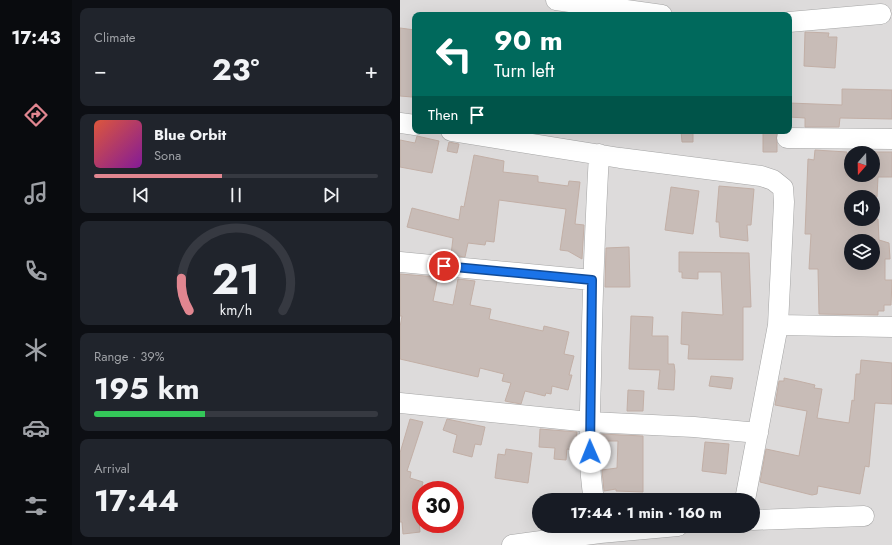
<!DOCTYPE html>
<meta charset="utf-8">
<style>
body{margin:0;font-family:Jost,sans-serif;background:#20242c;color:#f1f3f6;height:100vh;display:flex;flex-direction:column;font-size:15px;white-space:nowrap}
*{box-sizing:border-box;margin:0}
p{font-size:13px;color:#9ea1a6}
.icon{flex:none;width:22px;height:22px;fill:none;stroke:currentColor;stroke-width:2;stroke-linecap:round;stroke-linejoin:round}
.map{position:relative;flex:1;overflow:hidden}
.sheet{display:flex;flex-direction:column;gap:8px;padding:8px;background:#0d0f14;width:328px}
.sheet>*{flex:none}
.top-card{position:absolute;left:12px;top:12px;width:380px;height:122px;border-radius:8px;box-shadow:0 4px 16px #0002;background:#00695c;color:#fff;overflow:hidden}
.needle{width:26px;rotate:200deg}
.buttons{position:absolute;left:444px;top:146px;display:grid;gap:8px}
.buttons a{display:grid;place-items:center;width:36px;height:36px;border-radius:50%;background:#171b24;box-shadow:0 4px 16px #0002;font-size:20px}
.speed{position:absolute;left:12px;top:481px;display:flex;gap:8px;font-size:20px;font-weight:700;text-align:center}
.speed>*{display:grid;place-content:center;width:52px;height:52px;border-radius:50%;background:#171b24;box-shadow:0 4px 16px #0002;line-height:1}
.speed .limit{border:6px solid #d22;background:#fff;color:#111}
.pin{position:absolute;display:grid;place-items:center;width:34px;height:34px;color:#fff;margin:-17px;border:2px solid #fff;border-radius:50%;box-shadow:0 1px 4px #0007}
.me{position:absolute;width:44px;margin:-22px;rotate:359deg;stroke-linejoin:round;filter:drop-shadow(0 0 3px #0008)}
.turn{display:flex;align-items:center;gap:14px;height:84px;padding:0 16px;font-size:18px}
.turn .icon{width:52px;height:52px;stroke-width:2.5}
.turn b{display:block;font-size:28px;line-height:34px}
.then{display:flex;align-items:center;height:38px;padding:0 16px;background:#0003;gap:8px;font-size:15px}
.big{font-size:30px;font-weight:700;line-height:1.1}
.sheet .tile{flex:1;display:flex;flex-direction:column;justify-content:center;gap:6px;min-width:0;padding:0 14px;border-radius:8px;background:#20242c}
.sheet .dial{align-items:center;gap:0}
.dial svg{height:104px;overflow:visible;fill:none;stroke:#363941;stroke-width:7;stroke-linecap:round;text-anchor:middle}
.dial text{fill:#f1f3f6;stroke:none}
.song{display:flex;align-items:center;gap:12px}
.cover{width:48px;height:48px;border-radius:6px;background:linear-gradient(135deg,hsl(10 70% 55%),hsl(290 70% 35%))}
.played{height:4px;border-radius:2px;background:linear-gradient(90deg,#e18690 45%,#363941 45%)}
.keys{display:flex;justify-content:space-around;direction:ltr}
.heat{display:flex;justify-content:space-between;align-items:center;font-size:22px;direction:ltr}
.charge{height:6px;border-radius:3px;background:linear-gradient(90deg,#34c759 39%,#363941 0)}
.trip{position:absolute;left:132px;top:493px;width:228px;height:40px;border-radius:20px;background:#171b24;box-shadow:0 4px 16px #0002;font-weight:700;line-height:40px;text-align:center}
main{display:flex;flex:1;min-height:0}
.tabs{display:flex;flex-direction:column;width:72px;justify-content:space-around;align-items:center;background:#090b0e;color:#9ea1a6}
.tabs .icon{width:28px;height:28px}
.tabs .on{color:#e18690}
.tabs b{font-size:18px;color:#f1f3f6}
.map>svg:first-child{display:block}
.residential{fill:#dddbdb;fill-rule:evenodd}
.building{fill:#c8bcb7;stroke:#c2afa6;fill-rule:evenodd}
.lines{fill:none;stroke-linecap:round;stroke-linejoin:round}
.minor-casing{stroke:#a5a5a5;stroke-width:21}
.minor{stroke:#fff;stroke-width:20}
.route-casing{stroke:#114b97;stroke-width:10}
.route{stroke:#1a73e8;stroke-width:7}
</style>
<main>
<nav class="tabs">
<b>17:43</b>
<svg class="icon on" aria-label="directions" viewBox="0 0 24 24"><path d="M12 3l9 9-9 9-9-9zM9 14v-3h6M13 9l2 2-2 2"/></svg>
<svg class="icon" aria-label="music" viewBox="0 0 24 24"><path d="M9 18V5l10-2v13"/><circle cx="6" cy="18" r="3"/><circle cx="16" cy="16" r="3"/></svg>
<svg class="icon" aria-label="phone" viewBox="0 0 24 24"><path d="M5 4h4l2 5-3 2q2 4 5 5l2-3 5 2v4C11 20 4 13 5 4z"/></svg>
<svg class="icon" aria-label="climate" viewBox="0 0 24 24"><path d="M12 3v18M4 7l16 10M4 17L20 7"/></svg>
<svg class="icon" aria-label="car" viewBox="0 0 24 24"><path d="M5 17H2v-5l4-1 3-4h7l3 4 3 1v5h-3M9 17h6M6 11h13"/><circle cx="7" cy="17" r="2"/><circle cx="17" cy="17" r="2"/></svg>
<svg class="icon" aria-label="filters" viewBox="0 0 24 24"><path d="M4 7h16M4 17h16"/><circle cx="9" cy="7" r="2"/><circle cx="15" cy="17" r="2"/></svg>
</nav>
<section class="sheet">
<div class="tile"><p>Climate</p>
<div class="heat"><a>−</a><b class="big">23°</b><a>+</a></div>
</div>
<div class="tile">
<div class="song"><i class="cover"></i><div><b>Blue Orbit</b><p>Sona</p></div></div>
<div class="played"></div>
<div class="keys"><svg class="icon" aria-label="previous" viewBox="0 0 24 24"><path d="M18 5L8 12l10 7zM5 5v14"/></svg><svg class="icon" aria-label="pause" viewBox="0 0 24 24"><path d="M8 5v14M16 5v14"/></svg><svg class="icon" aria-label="next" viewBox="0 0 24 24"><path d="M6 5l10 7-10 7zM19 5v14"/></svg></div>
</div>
<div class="tile dial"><svg viewBox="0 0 100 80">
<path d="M14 69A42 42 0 1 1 86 69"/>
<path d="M14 69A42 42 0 0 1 8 44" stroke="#e18690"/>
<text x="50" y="56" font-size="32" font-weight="700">21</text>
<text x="50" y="72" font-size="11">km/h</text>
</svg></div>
<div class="tile"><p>Range · 39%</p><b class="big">195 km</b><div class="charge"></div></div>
<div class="tile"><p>Arrival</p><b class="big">17:44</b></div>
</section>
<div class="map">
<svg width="492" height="545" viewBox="0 0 492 545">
<rect width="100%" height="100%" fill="#f0ebe4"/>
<path class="residential" d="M0,0H492V545H0ZM15,15H389V131H15ZM451,153H473V175H451ZM451,197H473V219H451ZM451,241H473V263H451ZM21,490H55V524H21ZM139,500H353V526H139Z"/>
<path class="building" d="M0,28L15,30L13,60H15V76L12,97L0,96Z
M405,32L429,33L428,37H437L435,68L404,66Z
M442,89L492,90V119L440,118L439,127H405V118L389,117V103L442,105Z
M281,131H293V142H282Z
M363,131H377V152H363Z
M17,136L39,141L32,173L0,167V140L15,143Z
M49,142L59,144L57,153L47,151Z
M415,150L447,152L446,175H473V152H492V177H478L477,197H447V219H478L479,240L489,243L490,259H485V280H492L491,305H484V311H478V315L419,314L418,269H409L411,234H405L408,159L414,160ZM449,241H473V263H448Z
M74,155L104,161L103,172L138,176V182L168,186L169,181L180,182L175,224L184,225L182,259L168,251L160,250L166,209L99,200L94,242L86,241L85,245L68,243L65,257L51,255L53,238L7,227L12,208L59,220L61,206L64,207Z
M319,186L354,189L351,225H347L348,241L320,237L319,222H316Z
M271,187L299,191L293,234L265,230Z
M229,247L230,287H205L206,248Z
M279,252L349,253L351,307H343V360L288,359L289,345L281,344L282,312L323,315L321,272H298V279L282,278V272H279Z
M0,274L38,277L33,301L53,305L58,279L75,281L70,305L91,309L89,319L143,331L144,326L169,332L164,354L174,356L169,375H172L168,390L152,386L151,394L146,393L145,396L125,391L121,404L110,402L105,401L111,383L102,381L104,374L80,368L78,377L0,359V327L2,316H0Z
M231,316L253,317L252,336H268V364H274L275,371L274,390L258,389L260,370L229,369Z
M461,360L492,363V404L475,403L469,467L465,466L460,494L418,486L417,494L412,495L360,482L366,449L399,456L407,411L375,405L379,381H384V378L398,381L415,385L414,388L422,389L417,418L449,423L452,400L454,401L456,374H460Z
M311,376L333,378L331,389L309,386Z
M228,390L244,391L243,411H227Z
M10,419L23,422L7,471L11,472L10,478L23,482L18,504L20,532L3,534L2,522H0V453Z
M47,419L85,427L81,445L75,444L72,457L53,452L57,435L43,430Z
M140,429L177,432L175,450L167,449L166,460L154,459L155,448L139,447Z
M201,434L243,436V492L216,491V489L204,491L202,470L217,468L218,441H201Z
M305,442L329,444L326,474L302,471Z
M106,449L132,453L128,483L95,478L98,454L105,455Z"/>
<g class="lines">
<g class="minor-casing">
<path id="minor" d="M156,0L262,15
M389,22L481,14
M0,123L15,125
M51,131L220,158L361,176L373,180L383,188L384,202L378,325L345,500
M387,138L492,139
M0,262L192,280
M378,325L492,327
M0,403L190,422L294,427L358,433
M194,500C187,460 190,417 191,376C192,302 195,228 199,154
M353,520L464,516
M112,545L200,533L278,526"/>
</g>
<use href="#minor" class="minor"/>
</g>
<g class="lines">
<g class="route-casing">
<path id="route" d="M44,266L192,280L190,452"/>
</g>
<use href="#route" class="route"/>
</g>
</svg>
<div class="buttons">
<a><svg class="needle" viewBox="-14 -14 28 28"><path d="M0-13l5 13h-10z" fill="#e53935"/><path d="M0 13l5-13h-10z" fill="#9ea1a6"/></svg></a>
<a><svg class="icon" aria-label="sound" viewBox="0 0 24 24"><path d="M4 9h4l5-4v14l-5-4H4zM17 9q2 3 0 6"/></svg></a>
<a><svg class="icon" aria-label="layers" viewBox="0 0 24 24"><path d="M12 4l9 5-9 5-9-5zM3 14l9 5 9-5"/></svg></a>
</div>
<div class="speed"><div class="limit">30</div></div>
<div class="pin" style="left:44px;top:266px;background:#d93025"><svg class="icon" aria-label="arrive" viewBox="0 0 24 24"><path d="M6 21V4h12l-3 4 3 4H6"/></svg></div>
<svg class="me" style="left:190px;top:452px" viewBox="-20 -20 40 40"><circle r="19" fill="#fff"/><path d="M0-13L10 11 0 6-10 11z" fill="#1a73e8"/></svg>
<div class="trip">17:44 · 1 min · 160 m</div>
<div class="top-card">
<div class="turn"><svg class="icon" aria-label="left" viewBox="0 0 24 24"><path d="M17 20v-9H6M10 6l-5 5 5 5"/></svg><div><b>90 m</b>Turn left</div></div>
<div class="then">Then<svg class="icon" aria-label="arrive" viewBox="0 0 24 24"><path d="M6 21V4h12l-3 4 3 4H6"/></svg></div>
</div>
</div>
</main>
